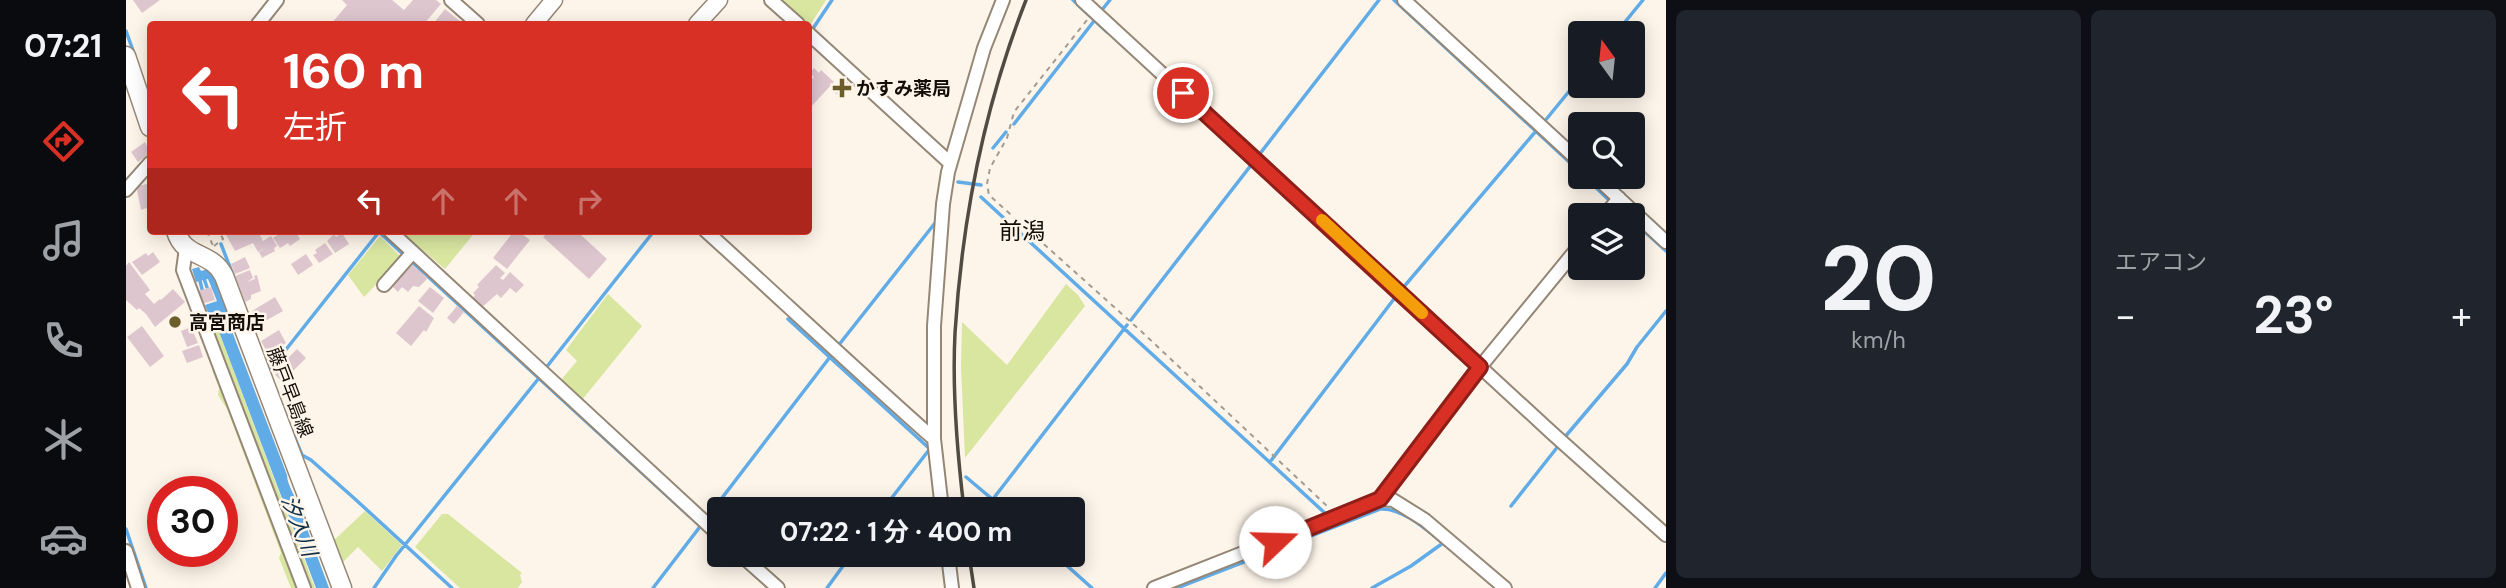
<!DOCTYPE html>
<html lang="ja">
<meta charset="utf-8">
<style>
body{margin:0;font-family:"DM Sans","Noto Sans JP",sans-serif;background:#20242c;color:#f1f3f6;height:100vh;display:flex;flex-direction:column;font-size:26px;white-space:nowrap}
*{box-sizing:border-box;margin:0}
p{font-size:23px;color:#9ea1a6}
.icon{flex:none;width:38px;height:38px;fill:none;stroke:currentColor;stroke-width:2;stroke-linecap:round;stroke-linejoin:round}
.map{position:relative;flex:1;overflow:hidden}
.details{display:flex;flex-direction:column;gap:10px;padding:10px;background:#0d0f14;width:840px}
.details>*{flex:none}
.top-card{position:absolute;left:21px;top:21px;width:665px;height:214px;border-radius:7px;box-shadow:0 4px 18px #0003;background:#d93025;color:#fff;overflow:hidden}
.needle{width:46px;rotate:345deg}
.controls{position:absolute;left:1442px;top:21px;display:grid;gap:14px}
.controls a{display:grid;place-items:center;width:77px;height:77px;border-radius:7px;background:#171b24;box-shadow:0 4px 18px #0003;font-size:35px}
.speed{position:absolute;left:21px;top:476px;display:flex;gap:14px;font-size:35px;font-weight:700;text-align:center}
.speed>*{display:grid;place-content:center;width:91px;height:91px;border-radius:50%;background:#171b24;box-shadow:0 4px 18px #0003;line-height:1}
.speed .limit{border:10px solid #d22;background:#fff;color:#111}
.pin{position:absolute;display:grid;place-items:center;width:60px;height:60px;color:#fff;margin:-30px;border:4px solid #fff;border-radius:50%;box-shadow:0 2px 7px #0007}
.me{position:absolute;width:77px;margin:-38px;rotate:69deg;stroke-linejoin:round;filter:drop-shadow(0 0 5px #0008)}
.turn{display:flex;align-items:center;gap:24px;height:147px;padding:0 21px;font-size:32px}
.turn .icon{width:91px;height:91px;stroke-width:2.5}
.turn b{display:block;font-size:49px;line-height:60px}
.lanes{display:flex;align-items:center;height:66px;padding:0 21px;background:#0003;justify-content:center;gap:35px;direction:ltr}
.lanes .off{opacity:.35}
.big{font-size:52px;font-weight:700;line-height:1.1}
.details .card{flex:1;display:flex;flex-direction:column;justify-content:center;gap:10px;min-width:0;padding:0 24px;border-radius:10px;background:#20242c}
.details .dial{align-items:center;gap:0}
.dial b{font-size:91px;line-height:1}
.heat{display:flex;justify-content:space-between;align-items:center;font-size:38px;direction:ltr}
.details .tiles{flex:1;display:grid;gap:10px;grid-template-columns:repeat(2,1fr)}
.trip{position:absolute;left:581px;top:497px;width:378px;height:70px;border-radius:7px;background:#171b24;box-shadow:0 4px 18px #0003;font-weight:700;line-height:70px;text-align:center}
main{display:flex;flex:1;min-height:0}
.dock{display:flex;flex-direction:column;width:126px;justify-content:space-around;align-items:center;background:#090b0e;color:#9ea1a6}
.dock .icon{width:49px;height:49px}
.dock .on{color:#d93025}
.dock b{font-size:32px;color:#f1f3f6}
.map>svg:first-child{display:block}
.green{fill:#d8e6a0}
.water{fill:#61ace7}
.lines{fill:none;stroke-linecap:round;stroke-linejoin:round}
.stream{stroke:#61ace7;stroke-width:3.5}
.building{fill:#dec6cf}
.minor-casing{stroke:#958776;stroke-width:16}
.tertiary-casing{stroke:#958776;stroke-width:19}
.secondary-casing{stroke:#958776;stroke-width:21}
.path{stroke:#a39b92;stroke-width:2;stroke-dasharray:5 5;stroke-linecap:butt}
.minor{stroke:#fff;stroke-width:12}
.tertiary{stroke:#fff;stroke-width:16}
.secondary{stroke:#fff;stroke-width:18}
.rail{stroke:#514b43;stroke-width:3.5}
.route-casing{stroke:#8d1f18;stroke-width:18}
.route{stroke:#d93025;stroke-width:12}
.slow{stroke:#f59e0b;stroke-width:12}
.poi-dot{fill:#6c5e2b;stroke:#fef5ea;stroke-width:2.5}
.labels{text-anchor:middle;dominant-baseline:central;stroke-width:5;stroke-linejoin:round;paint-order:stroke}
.poi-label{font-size:19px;font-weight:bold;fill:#140e08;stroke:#fef5ea;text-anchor:start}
.street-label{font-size:19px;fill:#140e08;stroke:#fef5ea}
.water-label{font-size:21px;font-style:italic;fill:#0e2f47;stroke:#fef5ea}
.quarter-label{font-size:23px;fill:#140e08;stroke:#fef5ea}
</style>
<main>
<nav class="dock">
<b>07:21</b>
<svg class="icon on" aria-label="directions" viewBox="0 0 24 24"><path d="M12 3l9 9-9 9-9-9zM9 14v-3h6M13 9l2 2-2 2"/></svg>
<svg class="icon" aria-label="music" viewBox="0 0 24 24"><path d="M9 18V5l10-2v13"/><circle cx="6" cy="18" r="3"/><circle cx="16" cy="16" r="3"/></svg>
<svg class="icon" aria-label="phone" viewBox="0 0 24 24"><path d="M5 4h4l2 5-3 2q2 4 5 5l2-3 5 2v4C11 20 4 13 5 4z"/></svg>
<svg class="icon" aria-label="climate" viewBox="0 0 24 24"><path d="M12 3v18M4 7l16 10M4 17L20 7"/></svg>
<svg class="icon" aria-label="car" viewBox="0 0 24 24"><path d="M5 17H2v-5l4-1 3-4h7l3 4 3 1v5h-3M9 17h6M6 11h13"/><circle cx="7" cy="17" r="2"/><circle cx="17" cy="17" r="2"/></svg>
</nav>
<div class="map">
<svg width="1540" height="588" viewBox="0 0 1540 588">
<rect width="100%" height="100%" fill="#fef5ea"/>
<path class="green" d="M653,0H700L683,27L682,24H680Z
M274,231H350L319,269Z
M254,236L276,258L238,297L222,275Z
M940,284L952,295L959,306L839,458L835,367L836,322L881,365Z
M482,294L516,326L456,400L434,381L451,361L440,350Z
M83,319L92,329L189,588H180Z
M91,366L175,588H165L153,558L155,553L101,409L92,395L93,388L86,370Z
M239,511L276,545L256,571L232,547L215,564L206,542Z
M316,514H322L396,573L394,575L396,582L392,588H334L289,547Z"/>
<path class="water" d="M73,267L75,271L82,269C94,285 103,301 102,321L105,322L104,326L161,475C161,487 173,499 172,512L176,515L203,588H190L92,329L84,318L79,305L91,301L82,279L70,282L66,269Z"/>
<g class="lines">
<path class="stream" d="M947,0L981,32
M1268,0L1454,172
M975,11L984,0
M686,30L706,0
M0,31L9,56
M1490,33L1517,0
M22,93L24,101
M1418,122L1454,78
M888,124L968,21
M867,148L880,132
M1459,177L1485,202
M832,182L855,185
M855,197L1201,515
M1492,207L1500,215
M1507,221L1540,251
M252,231L279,256
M95,244L107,275
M285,261L563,516
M77,276L81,287
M73,277L76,289
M1276,289L1410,131
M662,319L805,450
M1005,320L1253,0
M712,346L813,218
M419,369L528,231
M143,371L253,232
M165,429L176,455L185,460L229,499L326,588
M1438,438L1501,364L1511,347L1540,311
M1144,462L1271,295
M840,477L878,509
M867,499L1001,325
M1385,506L1433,445
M757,509L803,450
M0,529L20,588
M587,537L593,543
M929,555L966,588
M248,588L270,556L413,378
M527,588L704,357
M701,588L725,555
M1051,588L1254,509C1276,507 1302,531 1319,545
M1246,588L1285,566L1317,543
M1529,588L1540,573"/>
</g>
<path class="building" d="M7,0H34L16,13Z
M216,0H266L278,10L287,0H310L315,4L298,24H205L221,5Z
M319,9L335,22L333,24H307Z
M688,68L693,73L695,70L708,82L682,110V83L688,77L684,73Z
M718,79L725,85L714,97L707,91Z
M19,142L24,153L12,162L5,152Z
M24,183V207L15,210L11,190L13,186Z
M98,231H132L137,241L145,236L151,246L148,248L149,251L136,258L133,252L141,247L132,252L127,243L109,251Z
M158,231H169L174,239L164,246L162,243L154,248L147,238Z
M388,231H392L404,240L381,269L367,258Z
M423,231H459L455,235L481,259L463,279L417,237Z
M216,233L223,244L209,253L201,241L208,234L210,237Z
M199,243L207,254L193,263L187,255L191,253L189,250Z
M27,252L34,262L16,275L6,262L20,253L22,256Z
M180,254L187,265L172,275L165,264Z
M119,257L124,268L109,274L105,264Z
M3,262L24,290L19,294L28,304L34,299L35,300L47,289L59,302L29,327L20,314L13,308L11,310L0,300V266Z
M286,265L302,278L293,287L287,286L282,292L276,287L272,292L265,285Z
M370,265L379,273L374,278L377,280L384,272L398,285L390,293L384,288L375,298L371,294L355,308L346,299L349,295L347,293L353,287L351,285Z
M124,270L127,278L121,282L129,279L128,276L131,275L135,291L125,295V299L119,302L109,276Z
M85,287L89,300L76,304L72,291Z
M304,287L318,298L307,313L292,301Z
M149,297L157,311L134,324L126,311Z
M293,306L308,318L300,332L298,330L285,346L270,333Z
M331,306L338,312L328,324L321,318Z
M16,326L38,356L24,367L1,337Z
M65,327L72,343L61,347L55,331Z
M153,330L160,343L144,353L141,352L135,341Z
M73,345L77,357L61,363L56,351Z
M171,349L180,358L167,371L158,362Z
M159,364L169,374L158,383L149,375Z"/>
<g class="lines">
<g class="minor-casing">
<path id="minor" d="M325,0L352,24
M645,0L672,24
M956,0L1426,433L1540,535
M1278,0L1454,162
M132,24L151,0
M682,33L824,163
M1470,177L1540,242
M0,190L24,163
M1479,215L1493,198
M264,231L593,535
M580,231C656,300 731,371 808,439
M60,248L57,270L178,588
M258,285L287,252
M1254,499L1350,372L1454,245
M816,509L808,439V326L817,204L822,172L858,48L877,0
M0,551L12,588
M615,555L652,588
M822,555L826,588
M1028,588L1254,499L1267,500L1299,520L1379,588"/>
</g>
<g class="tertiary-casing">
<path id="tertiary" d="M408,24L428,0
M571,24L593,0"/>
</g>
<g class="secondary-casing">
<path id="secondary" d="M0,56L24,127
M50,231C58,259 86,251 98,276L216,588"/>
</g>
<path class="path" d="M961,20L888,112L881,138L864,168L861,184L863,195L1016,332L1201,506
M81,231L87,246
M88,246L97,239L93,231"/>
<use href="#minor" class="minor"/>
<use href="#tertiary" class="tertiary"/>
<use href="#secondary" class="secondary"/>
<path class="rail" d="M838,509C831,451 826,392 829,333C836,219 858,107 900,0
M843,555L848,588"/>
</g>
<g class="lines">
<g class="route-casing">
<path id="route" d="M1057,93L1354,367L1254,499L1149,542"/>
</g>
<use href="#route" class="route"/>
<path class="slow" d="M1196,220L1296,313"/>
</g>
<g class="poi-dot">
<path d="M712.5 77.5h7v7h7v7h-7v7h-7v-7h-7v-7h7z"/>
<circle cx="49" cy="322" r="7"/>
</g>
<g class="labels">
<g class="poi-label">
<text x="730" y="88">かすみ薬局</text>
<text x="63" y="322">高宮商店</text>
</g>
<g class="street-label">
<text transform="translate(164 392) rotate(69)">藤戸早島線</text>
</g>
<g class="water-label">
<text transform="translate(173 526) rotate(69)">汐入川</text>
</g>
<g class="quarter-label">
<text x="896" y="231">前潟</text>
</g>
</g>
</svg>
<div class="controls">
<a><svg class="needle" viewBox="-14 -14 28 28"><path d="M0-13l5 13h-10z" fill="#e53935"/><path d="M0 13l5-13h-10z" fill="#9ea1a6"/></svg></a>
<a><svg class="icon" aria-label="search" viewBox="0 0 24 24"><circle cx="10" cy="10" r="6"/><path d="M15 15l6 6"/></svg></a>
<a><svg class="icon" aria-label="layers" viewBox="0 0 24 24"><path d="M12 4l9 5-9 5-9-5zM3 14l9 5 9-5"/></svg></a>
</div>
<div class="speed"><div class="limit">30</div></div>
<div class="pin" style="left:1057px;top:93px;background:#d93025"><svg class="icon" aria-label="arrive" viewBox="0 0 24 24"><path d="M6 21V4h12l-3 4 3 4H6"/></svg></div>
<svg class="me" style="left:1149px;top:542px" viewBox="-20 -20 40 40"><circle r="19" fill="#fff"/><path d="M0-13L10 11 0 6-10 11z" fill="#d93025"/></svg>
<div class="trip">07:22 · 1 分 · 400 m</div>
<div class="top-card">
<div class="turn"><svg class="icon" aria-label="left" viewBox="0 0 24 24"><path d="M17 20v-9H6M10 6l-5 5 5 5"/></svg><div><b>160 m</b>左折</div></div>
<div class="lanes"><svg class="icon" aria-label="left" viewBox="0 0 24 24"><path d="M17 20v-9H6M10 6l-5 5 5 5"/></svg><svg class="icon off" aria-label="ahead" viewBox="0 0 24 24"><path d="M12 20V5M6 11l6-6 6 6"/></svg><svg class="icon off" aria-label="ahead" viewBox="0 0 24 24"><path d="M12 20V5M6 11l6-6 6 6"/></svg><svg class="icon off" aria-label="right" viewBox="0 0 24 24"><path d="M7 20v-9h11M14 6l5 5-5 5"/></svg></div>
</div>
</div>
<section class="details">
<div class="tiles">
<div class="card dial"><b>20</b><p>km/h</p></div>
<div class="card"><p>エアコン</p>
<div class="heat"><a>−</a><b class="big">23°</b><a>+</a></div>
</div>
</div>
</section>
</main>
